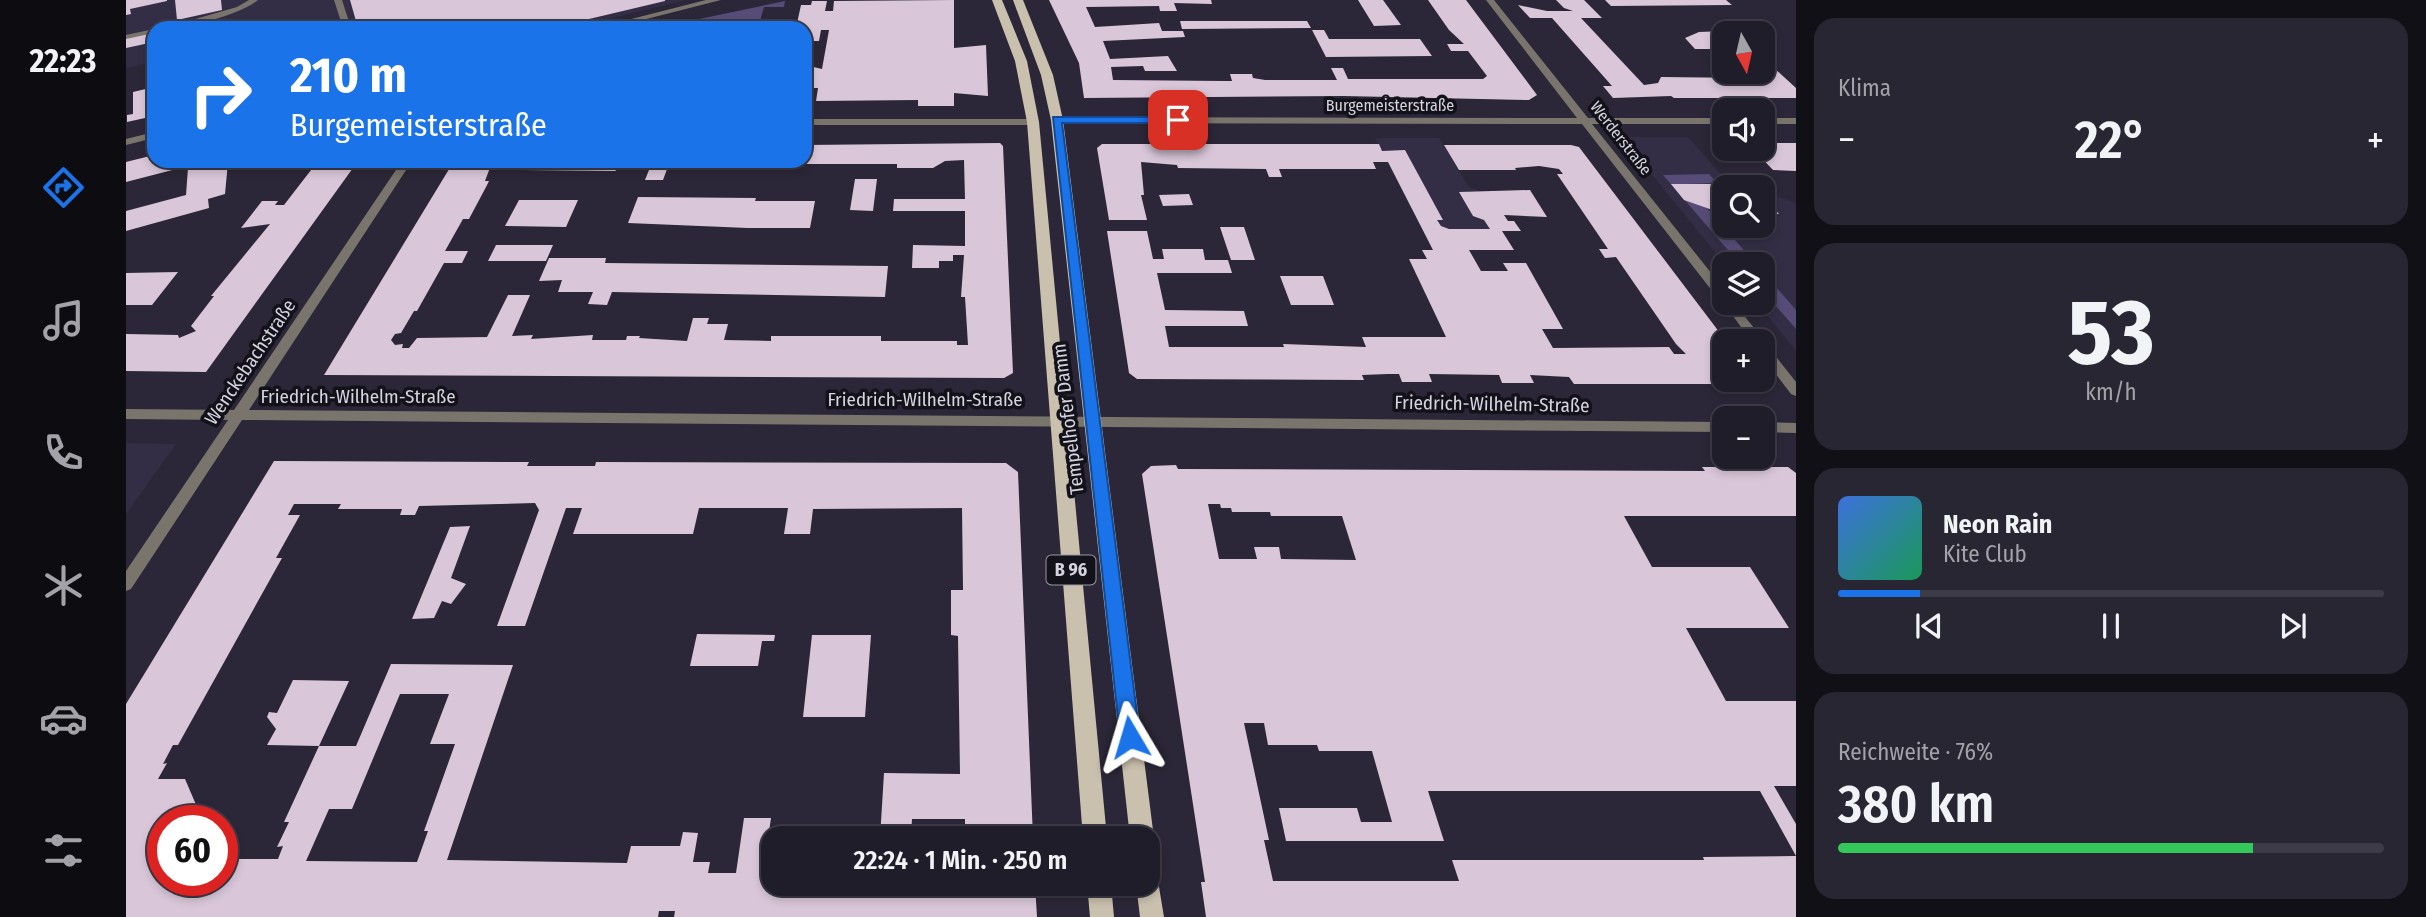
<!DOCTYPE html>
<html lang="de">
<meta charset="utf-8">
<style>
body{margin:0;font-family:"Fira Sans Condensed",sans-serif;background:#282632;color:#f1f3f6;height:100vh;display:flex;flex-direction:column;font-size:26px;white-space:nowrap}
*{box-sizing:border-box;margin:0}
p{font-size:23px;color:#a2a2a8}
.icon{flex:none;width:38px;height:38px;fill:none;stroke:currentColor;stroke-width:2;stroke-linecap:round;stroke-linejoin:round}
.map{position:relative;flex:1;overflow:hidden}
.sheet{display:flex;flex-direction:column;gap:18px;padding:18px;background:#121017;width:630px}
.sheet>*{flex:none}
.banner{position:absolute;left:21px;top:21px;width:665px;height:147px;border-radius:21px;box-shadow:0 4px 10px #0003,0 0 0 2px #3d3b47;background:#1a73e8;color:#fff;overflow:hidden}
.needle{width:46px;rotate:172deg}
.buttons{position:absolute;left:1586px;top:21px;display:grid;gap:14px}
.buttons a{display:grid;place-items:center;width:63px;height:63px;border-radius:14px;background:#201d2a;box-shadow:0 4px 10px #0003,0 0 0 2px #3d3b47;font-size:35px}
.speed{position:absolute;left:21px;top:805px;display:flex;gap:14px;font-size:35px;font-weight:700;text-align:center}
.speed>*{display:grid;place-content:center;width:91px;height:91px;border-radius:50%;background:#201d2a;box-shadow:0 4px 10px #0003,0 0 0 2px #3d3b47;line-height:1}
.speed .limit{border:10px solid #d22;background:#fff;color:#111}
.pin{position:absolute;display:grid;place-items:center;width:60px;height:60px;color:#fff;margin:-30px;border-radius:14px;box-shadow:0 4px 10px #0006}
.me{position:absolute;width:77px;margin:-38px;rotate:353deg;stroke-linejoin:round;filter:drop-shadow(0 0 5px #0008)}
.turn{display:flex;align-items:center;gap:24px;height:147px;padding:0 28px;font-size:32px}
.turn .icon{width:91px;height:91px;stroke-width:2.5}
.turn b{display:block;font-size:49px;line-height:60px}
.big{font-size:52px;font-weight:600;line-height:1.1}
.sheet .tile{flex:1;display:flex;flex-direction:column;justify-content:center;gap:10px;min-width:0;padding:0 24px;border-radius:21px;background:#282632}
.sheet .dial{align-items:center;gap:0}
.dial b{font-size:91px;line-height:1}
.song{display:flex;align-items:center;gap:21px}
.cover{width:84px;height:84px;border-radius:10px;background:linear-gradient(135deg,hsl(220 70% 55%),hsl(150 70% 35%))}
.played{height:7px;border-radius:4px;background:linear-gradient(90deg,#1a73e8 15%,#3d3b47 15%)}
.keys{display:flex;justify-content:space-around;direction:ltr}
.heat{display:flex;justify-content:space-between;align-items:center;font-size:38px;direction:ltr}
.charge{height:10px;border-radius:5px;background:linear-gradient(90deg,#34c759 76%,#3d3b47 0)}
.trip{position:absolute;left:635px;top:826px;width:399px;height:70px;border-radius:21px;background:#201d2a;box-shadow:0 4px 10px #0003,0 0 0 2px #3d3b47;font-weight:600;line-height:70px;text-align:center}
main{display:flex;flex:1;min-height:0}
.tabs{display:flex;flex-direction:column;width:126px;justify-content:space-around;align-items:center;background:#0d0c11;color:#a2a2a8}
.tabs .icon{width:49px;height:49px}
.tabs .active{color:#1a73e8}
.tabs b{font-size:32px;color:#f1f3f6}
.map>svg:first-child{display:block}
.built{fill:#332e45}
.green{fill:#564c77}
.building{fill:#d9c7d9;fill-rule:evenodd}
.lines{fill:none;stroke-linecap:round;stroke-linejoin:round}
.service{fill:#7a756c;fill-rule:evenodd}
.minor{fill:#7a756c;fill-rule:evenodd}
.tertiary{fill:#7a756c;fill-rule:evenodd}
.primary{fill:#cac0ae;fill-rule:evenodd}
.route{fill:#1a73e8;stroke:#114b97;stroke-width:2}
.labels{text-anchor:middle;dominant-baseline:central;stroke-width:7;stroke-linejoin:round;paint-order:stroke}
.far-street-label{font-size:16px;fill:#d5d3de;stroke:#131119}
.shield{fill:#131119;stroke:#9b99a3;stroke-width:2}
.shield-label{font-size:18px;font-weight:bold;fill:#d5d3de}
.street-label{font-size:19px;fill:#d5d3de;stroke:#131119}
</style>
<main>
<nav class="tabs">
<b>22:23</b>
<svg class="icon active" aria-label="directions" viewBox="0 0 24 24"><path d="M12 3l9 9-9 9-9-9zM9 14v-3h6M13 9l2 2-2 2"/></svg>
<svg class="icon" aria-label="music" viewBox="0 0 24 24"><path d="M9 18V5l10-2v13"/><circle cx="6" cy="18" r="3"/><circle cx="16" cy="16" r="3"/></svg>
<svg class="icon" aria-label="phone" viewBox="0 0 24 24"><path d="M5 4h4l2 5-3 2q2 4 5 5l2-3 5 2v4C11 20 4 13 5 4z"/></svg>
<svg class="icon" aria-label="climate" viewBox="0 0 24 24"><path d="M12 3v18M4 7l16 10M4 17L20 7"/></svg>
<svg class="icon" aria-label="car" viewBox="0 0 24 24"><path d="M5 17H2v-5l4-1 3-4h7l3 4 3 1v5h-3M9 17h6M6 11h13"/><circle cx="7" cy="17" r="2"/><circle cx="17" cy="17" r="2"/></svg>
<svg class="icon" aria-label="filters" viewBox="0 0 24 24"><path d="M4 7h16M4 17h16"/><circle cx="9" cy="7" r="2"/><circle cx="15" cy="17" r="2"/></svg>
</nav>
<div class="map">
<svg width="1670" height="917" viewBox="0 0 1670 917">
<rect width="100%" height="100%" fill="#2b2738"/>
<path class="built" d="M0,0H560L444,28H213L211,25L28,28V62L0,68Z
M1495,137H1562L1599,179L1624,187H1598V226H1636V191L1670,203V351L1631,303H1636V264H1599Z
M1249,138H1313L1343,187L1351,190L1388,250H1307Z
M0,443L50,444L0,514Z"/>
<path class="green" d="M659,1L658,7H638L632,28H620L621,22L530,28Z
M1583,174L1591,183L1560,184L1630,264H1614L1537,175Z
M1636,271L1670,310V329L1636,290Z"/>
<path class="building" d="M0,0H41V1L4,9L5,14L0,15Z
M49,0H95L96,10L51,20Z
M224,0H539V1L425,28H232Z
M828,0V48L860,45L862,96L828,93V106H792V100L690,101L692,88H683L684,84H679V65L696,69L703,30H695L693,41H679V28H670L675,5H685L686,1H701L699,11H707L708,1Z
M923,0H1085L1086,4L1048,3L1051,11H1034L1033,6L960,7L969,27L1033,23L1036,31H1057L1059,37L977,41L984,59L1042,56L1051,71H1019L1017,66L985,67L987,80L1097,81H1106L1104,74H1126L1127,78L1139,80H1211L1205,68H1217L1222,79H1357L1361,76L1342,51H1325L1321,44H1338L1323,30L1302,0H1340L1411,95L1403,100L1218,96L958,98L953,63Z
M1232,0H1257L1275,25L1248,26Z
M1430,0H1458L1476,18H1455L1518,85L1532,83L1535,77L1623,78L1616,72H1636V57L1670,88V98H1548L1545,96L1487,98L1477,86H1486L1426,18H1404L1392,5L1421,11H1447L1438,8Z
M1479,0H1600L1606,5L1485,6Z
M1054,21H1181L1185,28L1056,29Z
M1186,30H1198L1203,39H1294L1306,56L1200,57Z
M1598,31V54L1592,49H1569L1559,38L1573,32Z
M28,32V42L0,48V38Z
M28,87V116L1,122V115L7,114V92Z
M874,143L877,146L887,373L878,378L198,375L328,161H544L537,180H519L525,165H496L489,171L398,170L399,167L365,165L359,181H363L360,187L343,219H337L319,251H342L336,263H318L291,311H288L275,333L269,334L265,340L269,345L277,344L276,348H283L291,338L361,337L382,295H404L386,336L407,335L405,339L467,335L466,340H500L501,336H514L513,338L561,341L567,318H583L581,324H602L598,340L645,341V336H755V341H831V345H842L839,297H835L838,255H827V261H813V268H786L787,245L839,246V211H767L768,199H839L838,160L819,161L807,168H771V164H678L679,145Z
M1636,143H1670V171L1647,170L1627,149H1636Z
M976,144H1253L1256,151L1279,150L1317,220H1311L1315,226L1323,229H1364L1358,220L1347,216L1333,192L1404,190L1421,217L1378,215L1382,221H1388L1395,231H1376L1388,250H1343L1355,271H1382L1377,263H1400L1437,329H1416L1427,348L1543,347L1548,354H1560L1550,344L1490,257L1479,258L1473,249H1482L1431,174H1437L1433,169L1413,166L1389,168L1390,170H1333L1318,145H1445L1453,147L1600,341L1598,380H1626L1622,384H1448L1443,377L1404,375L1408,383H1376L1373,375L1303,374L1306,382H1276L1273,374H1262L1236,375L1238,380L1011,379L1003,373L981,231H1021L1027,259H1038L1036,249H1077L1079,260H1102L1106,273H1031L1039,310L1118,311L1122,326H1039L1043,347H1158L1157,344L1240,347L1236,337H1320L1283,259H1301L1296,250H1307L1262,162H1247L1250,169H1153L1156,177H1143L1140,169L1052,168L1051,165L1015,162L1018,195H1015L1021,220H983L971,148Z
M28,155V161L102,162L99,194L82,199L83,208L0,231V211L60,195L62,168L58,167L0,182V162Z
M192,161H232L80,372L0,371V334L52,335L53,338L70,331L65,326L88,296H85L144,224L115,228L136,201H152L149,205H158Z
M729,179H751L747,211L724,210Z
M1545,184H1597L1606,187H1598V214L1558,200Z
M1063,194L1067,205L1037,206L1033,195Z
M512,197L630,198L629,201H689L684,228H622L502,223Z
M1636,197L1638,198L1653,214H1636Z
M393,200H452L440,227L379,226Z
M1094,227H1118L1129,260H1105Z
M370,245H427L420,261H362Z
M423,258H480L479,263L762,266L759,297L486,292L481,305L462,304L467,292H432L436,280L413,281Z
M52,272L26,305H0V273Z
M1154,276H1197L1208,305H1165Z
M148,461L403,462L401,466H469L470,462L880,463L892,472L907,838H839V819H786L785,838H754L758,773L834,774L832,636L825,635V590H837L836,508L687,509L684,534H658L662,508H573L567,534H447L456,508H440L399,626H371L413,510L409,503L293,506L289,515H274L276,509H212L215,504H168L162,515H174L150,558H156L52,745H47L37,764L41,763L32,779H59L77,821H37V880H96V859H152L157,846L151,847L163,822H158L193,746H230L265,664L387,665L321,860L501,863L505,846H554L557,832L572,833L567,862H584L582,873H610L618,818H645L638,867H648V884H909L911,917H548L549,911H533L532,917H0V704ZM274,694H323L304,744H329L298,831H302L291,862L180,861L203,809H226Z
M1050,465L1052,469L1579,471L1576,467H1662L1670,473V516H1498L1526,567H1624L1663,628H1560L1600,701H1670V786H1648L1670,824V917H1080L1075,882H1079L1016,474L1025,466ZM1082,504H1094L1095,508H1105L1106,512H1144L1145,516H1216L1230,560L1155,559L1153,547H1128L1131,559H1093ZM1118,723H1138L1142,745H1191L1193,751H1246L1266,822H1235L1231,808H1153L1160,841H1318L1302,791H1634L1670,856L1577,857L1578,860H1326L1333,881H1147L1138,840H1143Z
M344,526L325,578L340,584L325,604L316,601L308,618L286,619L324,527Z
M571,634L649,635L648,641H636L632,666H564Z
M686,635H745L739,717H677Z
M167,680L223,681L193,746L141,745L150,729L141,717L143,712L151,713Z"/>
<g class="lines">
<path class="service" d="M123,0H132C114,15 62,28 38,28L111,7Z
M208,0H216L225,28H217Z
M28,29V33L0,39V35Z"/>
<path class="minor" d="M1360,0H1368L1462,118H1598V124H1466L1598,289V303H1608L1636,338L1637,343L1640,344L1670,382V396L1665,394L1636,356V341H1625L1597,302L1594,301L1456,124L931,123L926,120L931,117L1451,118Z
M1636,118H1670V124H1636Z
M679,119H907L912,122L907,125H679Z
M276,161H286L123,410L1598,422V432L116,420L5,589L0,591V571L102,420L0,419V409L108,410Z
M1636,422L1670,423V433L1636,432Z"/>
<path class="tertiary" d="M580,0H595L485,28H470Z
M28,132V138L0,145V139Z"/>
<path class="primary" d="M866,0H876L901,61L913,122L981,838H957L901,122L889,61Z
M887,0H897L927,75L937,120L1028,838L1022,847V838H1004L925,120L915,75Z
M1022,872L1031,875L1038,917H1014L1010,884H1022Z
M961,884H985L988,917H964Z"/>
</g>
<path class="route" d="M927,117H1052L1058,120L1052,123H936L1014,737L1011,744L1004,746L997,744L994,737Z"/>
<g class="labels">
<g class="far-street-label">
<text x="1264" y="105">Burgemeisterstraße</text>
<text transform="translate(1495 138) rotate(52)">Werderstraße</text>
</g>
<rect class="shield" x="920.5" y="555.5" width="49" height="29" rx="5"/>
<g class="shield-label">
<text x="945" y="570">B 96</text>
</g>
<g class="street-label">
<text transform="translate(124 362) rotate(-56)">Wenckebachstraße</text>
<text x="232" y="396">Friedrich-Wilhelm-Straße</text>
<text x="799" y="399">Friedrich-Wilhelm-Straße</text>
<text transform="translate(1366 404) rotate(1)">Friedrich-Wilhelm-Straße</text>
<text transform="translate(942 419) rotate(-97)">Tempelhofer Damm</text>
</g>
</g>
</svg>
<div class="buttons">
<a><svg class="needle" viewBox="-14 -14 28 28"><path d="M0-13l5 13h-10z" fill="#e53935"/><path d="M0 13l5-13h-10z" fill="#a2a2a8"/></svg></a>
<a><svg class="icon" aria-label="sound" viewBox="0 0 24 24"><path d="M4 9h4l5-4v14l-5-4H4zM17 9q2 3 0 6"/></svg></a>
<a><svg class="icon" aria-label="search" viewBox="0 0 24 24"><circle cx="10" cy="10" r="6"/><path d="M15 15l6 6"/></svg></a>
<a><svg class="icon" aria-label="layers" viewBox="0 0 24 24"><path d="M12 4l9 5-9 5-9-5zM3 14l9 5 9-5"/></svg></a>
<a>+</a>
<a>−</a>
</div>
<div class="speed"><div class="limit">60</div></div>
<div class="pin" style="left:1052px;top:120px;background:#d93025"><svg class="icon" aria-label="arrive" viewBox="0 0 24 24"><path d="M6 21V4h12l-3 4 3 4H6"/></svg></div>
<svg class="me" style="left:1004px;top:737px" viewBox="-20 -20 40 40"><path d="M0-17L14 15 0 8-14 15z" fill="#1a73e8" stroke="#fff" stroke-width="4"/></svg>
<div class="trip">22:24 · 1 Min. · 250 m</div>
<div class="banner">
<div class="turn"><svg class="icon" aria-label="right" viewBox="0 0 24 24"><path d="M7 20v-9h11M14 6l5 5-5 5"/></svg><div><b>210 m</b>Burgemeisterstraße</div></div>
</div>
</div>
<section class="sheet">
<div class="tile"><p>Klima</p>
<div class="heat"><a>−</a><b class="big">22°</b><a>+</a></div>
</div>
<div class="tile dial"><b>53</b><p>km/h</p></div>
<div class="tile">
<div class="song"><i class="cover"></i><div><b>Neon Rain</b><p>Kite Club</p></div></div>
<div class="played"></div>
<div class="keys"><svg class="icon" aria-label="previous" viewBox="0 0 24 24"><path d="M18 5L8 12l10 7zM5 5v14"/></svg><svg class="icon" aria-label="pause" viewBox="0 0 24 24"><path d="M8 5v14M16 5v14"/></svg><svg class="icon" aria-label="next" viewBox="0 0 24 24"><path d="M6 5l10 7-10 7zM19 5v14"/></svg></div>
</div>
<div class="tile"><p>Reichweite · 76%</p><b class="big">380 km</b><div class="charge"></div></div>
</section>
</main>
